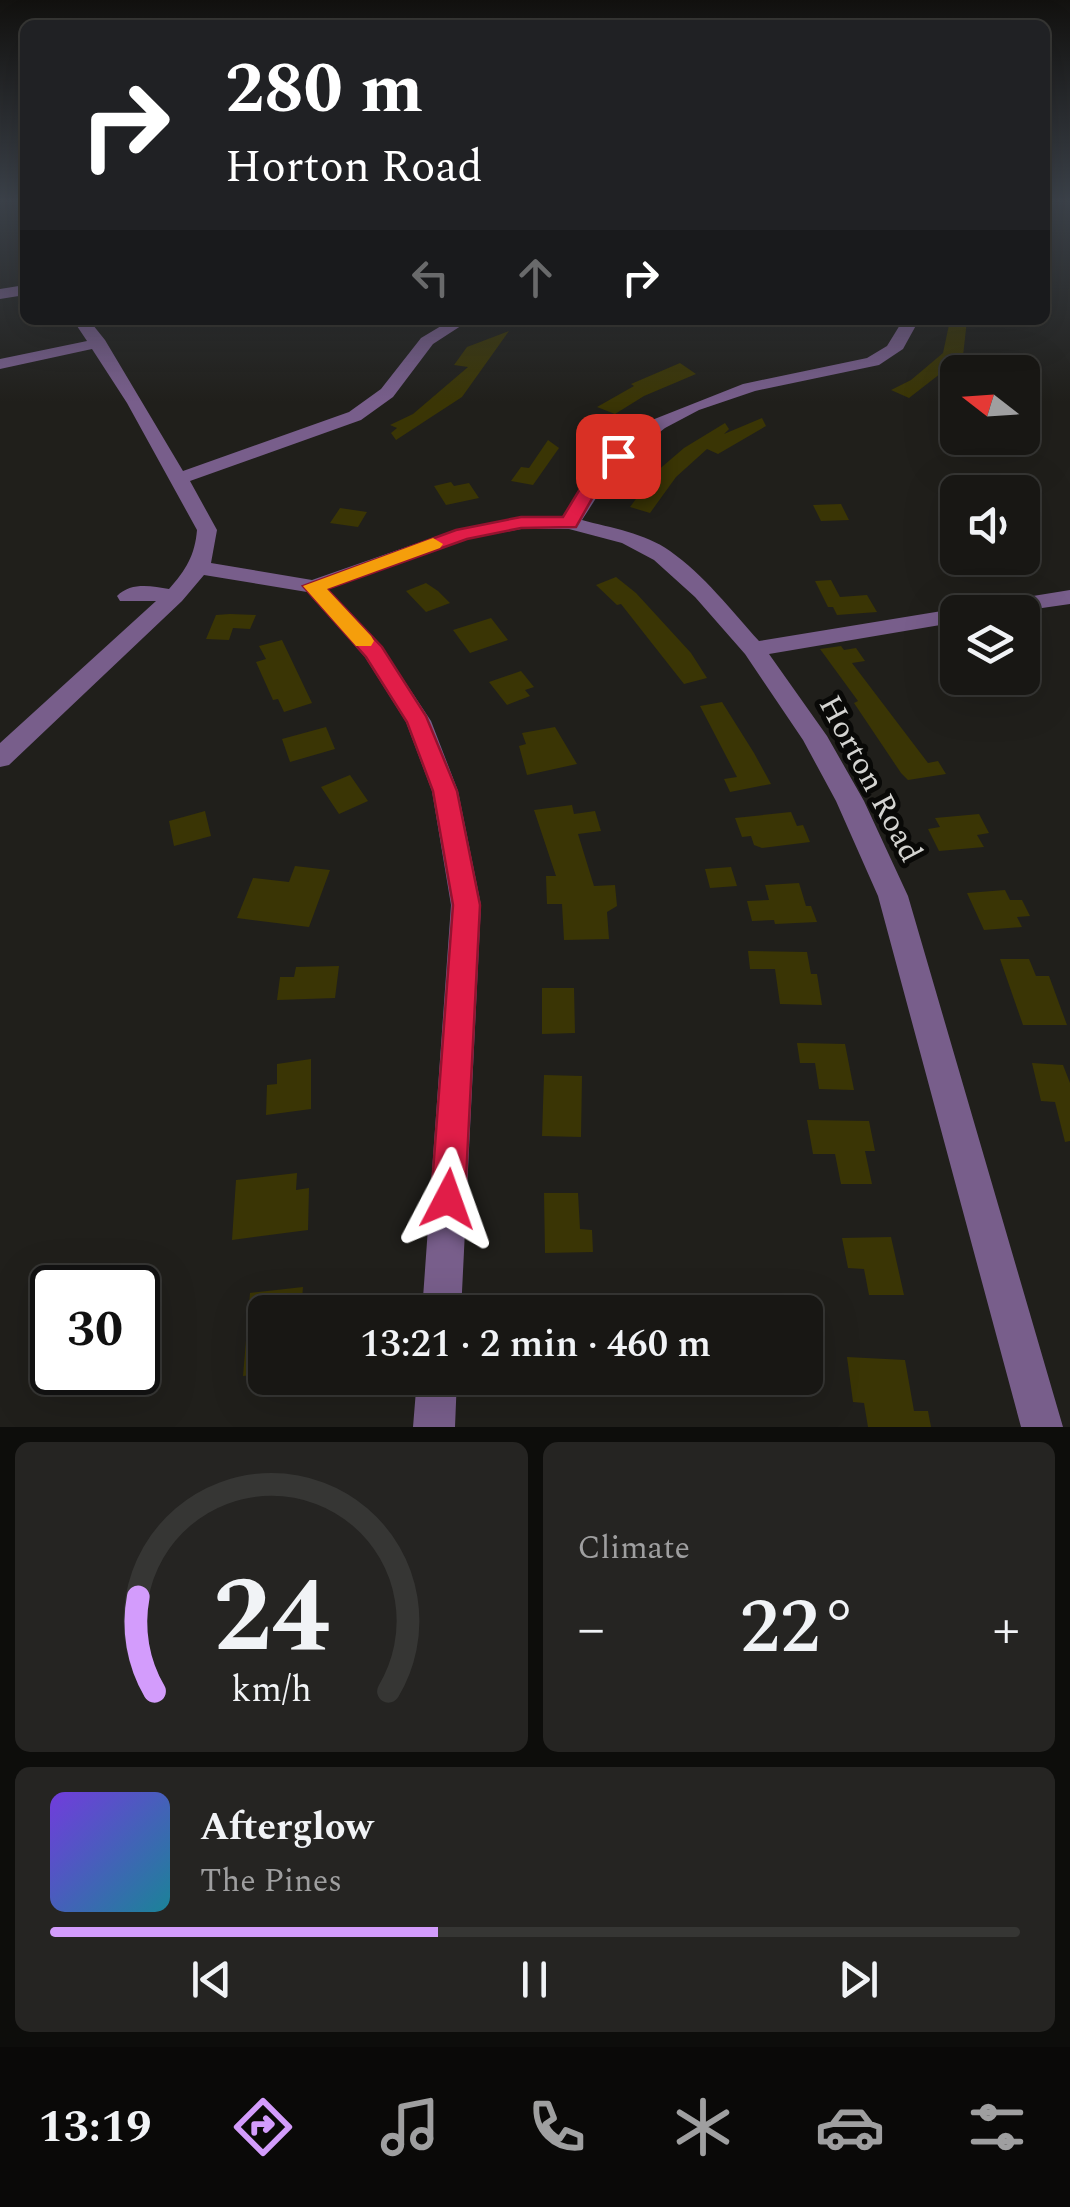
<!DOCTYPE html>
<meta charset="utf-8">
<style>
body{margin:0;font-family:Spectral,serif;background:#252422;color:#f1f3f6;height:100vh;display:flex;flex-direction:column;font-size:38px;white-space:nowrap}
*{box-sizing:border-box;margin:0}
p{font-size:32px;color:#9f9fa0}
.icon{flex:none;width:55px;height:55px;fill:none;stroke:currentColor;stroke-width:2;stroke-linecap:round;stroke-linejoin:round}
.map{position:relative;height:1427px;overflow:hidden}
.side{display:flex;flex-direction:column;gap:15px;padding:15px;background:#0d0d0b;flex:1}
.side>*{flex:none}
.banner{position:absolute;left:20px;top:20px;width:1030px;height:305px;border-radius:15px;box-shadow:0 10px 40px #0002,0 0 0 2px #363634;background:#202124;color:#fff;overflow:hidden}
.needle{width:65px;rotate:287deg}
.buttons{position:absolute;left:940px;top:355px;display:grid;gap:20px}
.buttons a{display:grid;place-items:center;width:100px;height:100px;border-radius:15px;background:#181714;box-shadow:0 10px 40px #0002,0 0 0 2px #363634;font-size:50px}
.speed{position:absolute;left:30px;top:1265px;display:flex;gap:20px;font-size:50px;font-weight:700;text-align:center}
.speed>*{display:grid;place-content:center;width:130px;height:130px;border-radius:50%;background:#181714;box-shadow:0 10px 40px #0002,0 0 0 2px #363634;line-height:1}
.speed .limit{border:5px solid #111;border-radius:15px;background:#fff;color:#111}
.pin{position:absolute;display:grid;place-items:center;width:85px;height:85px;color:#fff;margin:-42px;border-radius:20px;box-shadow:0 5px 15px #0006}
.me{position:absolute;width:110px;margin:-55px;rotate:4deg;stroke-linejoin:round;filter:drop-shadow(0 0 8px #0008)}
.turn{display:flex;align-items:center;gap:35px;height:210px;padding:0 40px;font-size:45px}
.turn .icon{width:130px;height:130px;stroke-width:2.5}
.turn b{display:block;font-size:70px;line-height:85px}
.lanes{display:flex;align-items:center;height:95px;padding:0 40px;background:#0003;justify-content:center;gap:50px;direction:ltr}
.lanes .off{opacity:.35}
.big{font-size:75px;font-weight:600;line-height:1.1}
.side .tile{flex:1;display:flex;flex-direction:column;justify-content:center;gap:15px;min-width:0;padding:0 35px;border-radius:15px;background:#252422}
.side .dial{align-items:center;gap:0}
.dial svg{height:260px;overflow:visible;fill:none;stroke:#363634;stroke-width:7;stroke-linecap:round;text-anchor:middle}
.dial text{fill:#f1f3f6;stroke:none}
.song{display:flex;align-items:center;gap:30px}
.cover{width:120px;height:120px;border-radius:15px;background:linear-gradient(135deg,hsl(260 70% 55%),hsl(190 70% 35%))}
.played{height:10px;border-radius:5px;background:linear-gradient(90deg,#d39cfc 40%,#363634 40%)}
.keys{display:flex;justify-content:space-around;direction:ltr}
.heat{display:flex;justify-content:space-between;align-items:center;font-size:55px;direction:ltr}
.side .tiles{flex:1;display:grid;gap:15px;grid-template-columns:1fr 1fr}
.tile:last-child{grid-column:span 2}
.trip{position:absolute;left:248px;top:1295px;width:575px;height:100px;border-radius:15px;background:#181714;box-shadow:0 10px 40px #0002,0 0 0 2px #363634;font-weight:600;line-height:100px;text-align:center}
.menu{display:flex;height:160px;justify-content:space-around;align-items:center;background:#0a0908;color:#9f9fa0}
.menu .icon{width:70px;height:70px}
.menu .current{color:#d39cfc}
.menu b{font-size:45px;color:#f1f3f6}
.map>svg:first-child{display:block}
.building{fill:#3a3505}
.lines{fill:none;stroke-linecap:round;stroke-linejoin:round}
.minor{fill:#785e8b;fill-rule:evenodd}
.route{fill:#e11d48;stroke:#92132f;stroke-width:2.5}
.slow{fill:#f59e0b}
.labels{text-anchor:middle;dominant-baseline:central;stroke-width:10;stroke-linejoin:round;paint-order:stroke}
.street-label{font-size:32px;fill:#d4d4d1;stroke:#090907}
</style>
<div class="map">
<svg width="1070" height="1427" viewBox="0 0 1070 1427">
<rect width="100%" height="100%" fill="#201f1b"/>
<path class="building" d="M950,320H967L963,356L909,398L891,390L911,380L943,353Z
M509,331L462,397L396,440L391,433L397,428L390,425L413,414L468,367L454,365L467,347Z
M680,363L696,374L644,396L615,414L597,407L634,386L631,384Z
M762,418L766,426L718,454L707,449L676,477L650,513L630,507L656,472L684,448L725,423L729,429L724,434Z
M548,440L559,448L533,485L511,481L521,467L529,468Z
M451,482L454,486L469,483L479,498L446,505L434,486Z
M841,504L849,520L821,521L813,505Z
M340,508L367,512L358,527L330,523Z
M616,577L636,593L691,653L707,678L684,684L621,604L617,605L596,585Z
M831,580L840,597L867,595L877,612L837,615L833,607H828L815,581Z
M426,583L438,591L450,603L426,612L406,591Z
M230,614L256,615L250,629L233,628L229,640L206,639L216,615Z
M491,618L508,640L470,653L453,630Z
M282,640L312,703L284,712L278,699L273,700L256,662L266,659L259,646Z
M841,646L844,650L856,648L865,661L852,663L928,763L938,761L946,774L908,780L901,773L854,703L858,701L820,649Z
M521,671L534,687L525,690L530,696L507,705L489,682Z
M722,702L754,753L771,784L730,792L724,779L737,777L700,706Z
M326,727L335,749L290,762L282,739Z
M555,727L577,764L527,775L519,746L526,744L522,733Z
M350,775L368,801L339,814L321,787Z
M572,805L574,814L595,811L601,831L578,834L594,886L615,885L617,906L607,912L609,939L564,940L562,904H547L546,876H556L534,810Z
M205,811L211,836L174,846L169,821Z
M791,812L797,826L803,825L810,842L762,848L754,845L751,836L742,837L735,818Z
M979,814L989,833L977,835L984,847L939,851L928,829L940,827L935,818Z
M295,866L330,870L309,927L237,918L253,878L289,882Z
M731,867L737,886L710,888L705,869Z
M799,883L806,906H811L817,922L775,924L774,920L752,921L747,901L769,900L765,885Z
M1005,890L1010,900H1022L1030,916L1017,917L1022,927L984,930L967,893Z
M748,951L807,952L811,974H817L822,1005L780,1004L775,969H750Z
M1000,959H1029L1036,976H1049L1067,1025H1023Z
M339,966L335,998L277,1000L280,977H294L296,967Z
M542,988H574L575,1033L542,1034Z
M797,1043L845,1044L854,1090L819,1089L815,1063H800Z
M311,1059V1109L266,1115L267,1085L277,1084V1064Z
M1032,1063L1063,1065L1070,1083V1141L1065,1142L1055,1102L1041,1101Z
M544,1075L582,1076L581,1137L542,1136Z
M807,1120L869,1121L875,1151H865L872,1184H841L835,1154H813Z
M297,1173L296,1190L309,1188L308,1230L232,1240L236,1180Z
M544,1193H578L580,1229L592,1230L593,1252L545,1253Z
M891,1237L904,1295H869L864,1269L848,1268L842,1238Z
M303,1287L301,1312H265V1374L243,1376L250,1293Z
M579,1293L580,1312H544L543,1294Z
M847,1357L905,1360L914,1411H928L931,1427H868L864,1403L853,1402Z"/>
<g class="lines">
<path class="minor" d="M25,285V295L0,299V289Z
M73,320H89L105,340L183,471L349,412L381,389L421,338L451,320H470L433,344L393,397L361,420L190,481L217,530L211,563L312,580L455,530L521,517H563L603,459L652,420L743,384L867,358L887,346L903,320H919L903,349L879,365L755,391L699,410L665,428L616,467L582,520C611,528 645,533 670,551C704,575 731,610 759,641L1070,590V604L1014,612H958V622L769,654L827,736L864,801L908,896L1063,1427H1021L878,896L836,801L803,740L745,654L695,597L654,560L622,543L569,529H521L467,539L328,589L382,647L431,721L458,791L481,905L461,1312H422L451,905L432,791L406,722L365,657L307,592L204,575L182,601L9,765L0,767V743L156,601H120L117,596C131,582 151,586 169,589C186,570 195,555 197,530L127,403L92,349L0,369V359L87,341Z
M417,1378H457L455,1427H413Z"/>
</g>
<linearGradient id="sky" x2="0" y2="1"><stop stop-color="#12110f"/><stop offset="0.5" stop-color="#3c424a"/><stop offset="1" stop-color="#3c424a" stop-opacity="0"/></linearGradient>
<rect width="1070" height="402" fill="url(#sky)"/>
<path class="route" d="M618,451L627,456L602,481L576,527L521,528L467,539L327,589L382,647L426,716L457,791L480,905L465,1199L460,1211L448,1216L436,1211L431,1199L453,905L433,791L407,722L366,657L303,586L456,530L521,517H563L589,474Z"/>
<path class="slow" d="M433,538L443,544L440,548L327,589L371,636L374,641L371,646H356L303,586Z"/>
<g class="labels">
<g class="street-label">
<text transform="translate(870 779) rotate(62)">Horton Road</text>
</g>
</g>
</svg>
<div class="buttons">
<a><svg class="needle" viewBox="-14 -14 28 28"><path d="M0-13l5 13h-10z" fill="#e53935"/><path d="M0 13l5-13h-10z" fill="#9f9fa0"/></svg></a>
<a><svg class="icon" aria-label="sound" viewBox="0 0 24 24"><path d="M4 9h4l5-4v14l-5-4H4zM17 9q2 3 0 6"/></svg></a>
<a><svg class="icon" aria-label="layers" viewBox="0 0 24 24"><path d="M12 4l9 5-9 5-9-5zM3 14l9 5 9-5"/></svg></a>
</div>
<div class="speed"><div class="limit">30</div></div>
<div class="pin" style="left:618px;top:456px;background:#d93025"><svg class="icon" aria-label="arrive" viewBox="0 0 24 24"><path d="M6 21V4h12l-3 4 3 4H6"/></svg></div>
<svg class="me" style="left:448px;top:1199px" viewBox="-20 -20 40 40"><path d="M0-17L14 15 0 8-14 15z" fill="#e11d48" stroke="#fff" stroke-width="4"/></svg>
<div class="trip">13:21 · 2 min · 460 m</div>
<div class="banner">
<div class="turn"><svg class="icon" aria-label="right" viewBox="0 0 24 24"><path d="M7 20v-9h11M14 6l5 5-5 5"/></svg><div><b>280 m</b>Horton Road</div></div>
<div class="lanes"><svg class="icon off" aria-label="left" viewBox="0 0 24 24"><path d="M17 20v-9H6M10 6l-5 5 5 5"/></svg><svg class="icon off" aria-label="ahead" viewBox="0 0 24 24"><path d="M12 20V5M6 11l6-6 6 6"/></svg><svg class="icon" aria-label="right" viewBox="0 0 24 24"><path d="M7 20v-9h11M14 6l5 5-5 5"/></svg></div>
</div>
</div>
<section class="side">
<div class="tiles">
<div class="tile dial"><svg viewBox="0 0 100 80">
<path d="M14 69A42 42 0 1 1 86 69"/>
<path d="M14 69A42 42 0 0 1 9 40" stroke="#d39cfc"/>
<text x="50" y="56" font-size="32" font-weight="700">24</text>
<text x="50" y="72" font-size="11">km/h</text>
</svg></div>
<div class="tile"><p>Climate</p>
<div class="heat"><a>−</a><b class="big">22°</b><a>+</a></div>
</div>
<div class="tile">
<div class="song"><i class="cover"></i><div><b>Afterglow</b><p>The Pines</p></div></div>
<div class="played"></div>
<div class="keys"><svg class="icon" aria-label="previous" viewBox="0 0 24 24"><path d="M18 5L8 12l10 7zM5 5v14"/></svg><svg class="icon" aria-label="pause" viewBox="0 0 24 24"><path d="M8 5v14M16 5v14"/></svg><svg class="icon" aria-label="next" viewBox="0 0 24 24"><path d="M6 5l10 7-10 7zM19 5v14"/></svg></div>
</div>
</div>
</section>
<nav class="menu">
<b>13:19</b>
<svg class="icon current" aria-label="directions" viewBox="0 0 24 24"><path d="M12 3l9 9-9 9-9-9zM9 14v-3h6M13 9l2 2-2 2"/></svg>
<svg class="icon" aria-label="music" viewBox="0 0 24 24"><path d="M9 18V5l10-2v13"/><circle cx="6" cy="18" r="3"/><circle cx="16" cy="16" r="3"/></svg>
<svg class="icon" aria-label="phone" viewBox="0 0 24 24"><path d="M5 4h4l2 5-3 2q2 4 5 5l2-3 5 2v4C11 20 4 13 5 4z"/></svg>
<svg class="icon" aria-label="climate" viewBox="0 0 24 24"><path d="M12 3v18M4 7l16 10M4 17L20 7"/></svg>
<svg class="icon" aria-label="car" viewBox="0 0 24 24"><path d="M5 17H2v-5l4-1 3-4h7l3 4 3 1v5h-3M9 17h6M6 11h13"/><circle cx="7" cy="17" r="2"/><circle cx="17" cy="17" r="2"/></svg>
<svg class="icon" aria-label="filters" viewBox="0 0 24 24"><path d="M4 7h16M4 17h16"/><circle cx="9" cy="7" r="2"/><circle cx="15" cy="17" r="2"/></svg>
</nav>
